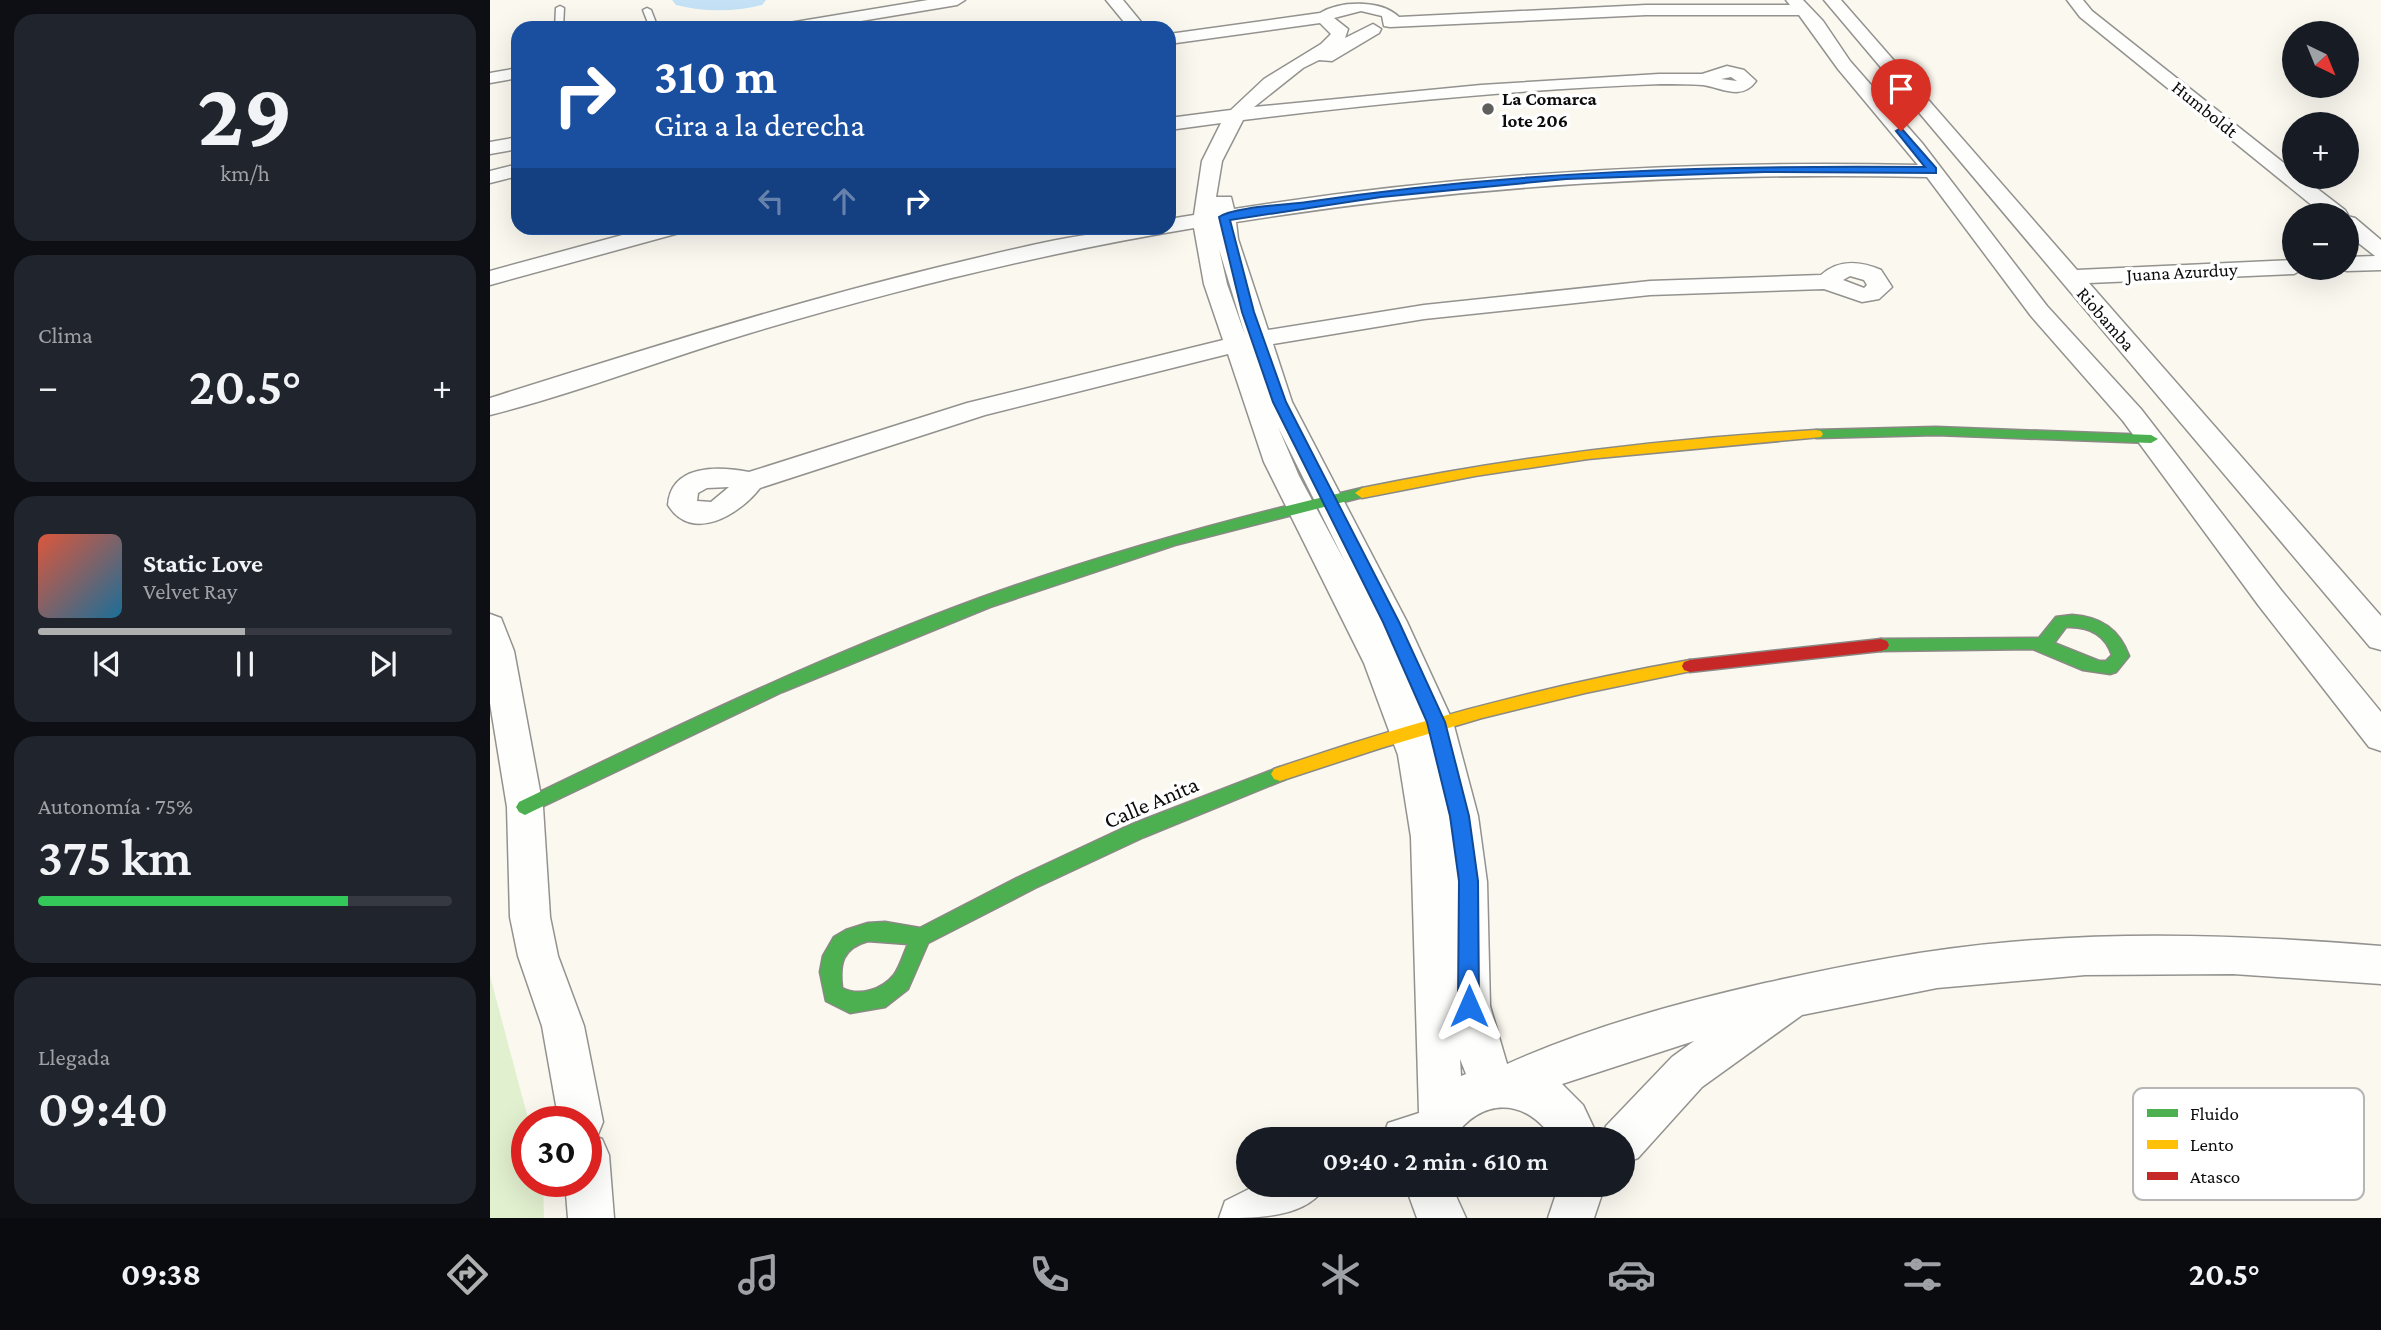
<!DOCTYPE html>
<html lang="es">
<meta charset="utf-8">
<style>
body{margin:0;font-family:"Crimson Pro",serif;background:#20242c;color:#f1f3f6;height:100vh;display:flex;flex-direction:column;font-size:26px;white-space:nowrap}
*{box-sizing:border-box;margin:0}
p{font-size:23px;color:#9ea1a6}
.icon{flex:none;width:38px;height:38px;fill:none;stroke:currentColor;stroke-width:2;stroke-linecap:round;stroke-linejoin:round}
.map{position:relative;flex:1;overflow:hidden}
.panel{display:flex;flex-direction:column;gap:14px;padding:14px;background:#0d0f14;width:490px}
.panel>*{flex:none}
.banner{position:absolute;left:21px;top:21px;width:665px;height:214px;border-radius:21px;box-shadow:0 7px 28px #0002;background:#1a4fa0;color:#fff;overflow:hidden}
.needle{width:46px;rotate:137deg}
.fabs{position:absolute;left:1792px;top:21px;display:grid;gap:14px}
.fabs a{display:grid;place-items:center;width:77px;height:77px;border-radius:50%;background:#171b24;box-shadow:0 7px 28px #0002;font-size:35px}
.speed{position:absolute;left:21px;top:1106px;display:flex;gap:14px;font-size:35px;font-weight:700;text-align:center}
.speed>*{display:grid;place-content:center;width:91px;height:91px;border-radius:50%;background:#171b24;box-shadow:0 7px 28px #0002;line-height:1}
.speed .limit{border:10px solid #d22;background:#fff;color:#111}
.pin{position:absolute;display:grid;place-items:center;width:60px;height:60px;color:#fff;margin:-72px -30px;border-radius:50% 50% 50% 0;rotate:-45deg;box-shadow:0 0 7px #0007}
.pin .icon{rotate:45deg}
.me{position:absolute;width:77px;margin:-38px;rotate:0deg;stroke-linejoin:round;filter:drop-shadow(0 0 5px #0008)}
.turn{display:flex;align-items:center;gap:24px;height:147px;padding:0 28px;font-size:32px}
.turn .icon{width:91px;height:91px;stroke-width:2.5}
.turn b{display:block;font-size:49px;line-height:60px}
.lanes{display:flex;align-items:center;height:66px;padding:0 28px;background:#0003;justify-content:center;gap:35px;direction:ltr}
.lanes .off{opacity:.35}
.big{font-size:52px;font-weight:600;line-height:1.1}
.panel .widget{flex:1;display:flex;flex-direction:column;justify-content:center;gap:10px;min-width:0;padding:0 24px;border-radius:21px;background:#20242c}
.panel .dial{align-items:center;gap:0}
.dial b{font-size:91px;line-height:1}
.song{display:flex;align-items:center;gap:21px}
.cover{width:84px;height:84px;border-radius:10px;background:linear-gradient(135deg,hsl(10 70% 55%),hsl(200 70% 35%))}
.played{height:7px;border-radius:4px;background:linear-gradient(90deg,#afb0b0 50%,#363941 50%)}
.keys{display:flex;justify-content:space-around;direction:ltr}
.heat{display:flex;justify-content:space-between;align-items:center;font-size:38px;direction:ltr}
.charge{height:10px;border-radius:5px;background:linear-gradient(90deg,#34c759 75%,#363941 0)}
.trip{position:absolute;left:746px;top:1127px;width:399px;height:70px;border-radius:35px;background:#171b24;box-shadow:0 7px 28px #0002;font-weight:600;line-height:70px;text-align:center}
.tab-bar{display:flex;height:112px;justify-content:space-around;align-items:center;background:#090b0e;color:#9ea1a6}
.tab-bar .icon{width:49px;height:49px}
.tab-bar .on{color:#afb0b0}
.tab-bar b{font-size:32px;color:#f1f3f6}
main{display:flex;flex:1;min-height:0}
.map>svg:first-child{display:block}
.green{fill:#e1f0cf}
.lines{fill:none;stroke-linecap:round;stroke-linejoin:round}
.river{fill:#c5e1f5;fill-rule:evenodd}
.lane-casing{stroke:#93928e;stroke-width:3}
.street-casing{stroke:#93928e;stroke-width:3}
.fast-casing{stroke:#8a8985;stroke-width:3}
.slow-casing{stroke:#8a8985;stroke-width:3}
.jam-casing{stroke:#8a8985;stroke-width:3}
.lane{fill:#fefefd;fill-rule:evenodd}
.street{fill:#fefefd;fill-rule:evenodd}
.fast{fill:#4caf50;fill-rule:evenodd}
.slow{fill:#ffc107;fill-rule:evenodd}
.jam{fill:#c62828;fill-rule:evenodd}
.route{fill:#1a73e8;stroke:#114b97;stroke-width:2}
.poi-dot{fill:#5f5f5b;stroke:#fff;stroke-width:2.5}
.labels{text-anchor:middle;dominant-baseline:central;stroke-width:7;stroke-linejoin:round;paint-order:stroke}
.far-poi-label{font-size:19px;font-weight:bold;fill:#0c0c0c;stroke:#fff;text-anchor:start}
.far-street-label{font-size:19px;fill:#0c0c0c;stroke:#fff}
.street-label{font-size:23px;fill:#0c0c0c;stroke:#fff}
.key{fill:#fff;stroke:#b6b6b6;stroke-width:2}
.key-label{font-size:19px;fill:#0c0c0c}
</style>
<main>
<section class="panel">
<div class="widget dial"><b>29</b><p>km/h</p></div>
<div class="widget"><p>Clima</p>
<div class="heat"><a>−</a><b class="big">20.5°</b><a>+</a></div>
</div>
<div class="widget">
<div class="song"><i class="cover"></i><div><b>Static Love</b><p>Velvet Ray</p></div></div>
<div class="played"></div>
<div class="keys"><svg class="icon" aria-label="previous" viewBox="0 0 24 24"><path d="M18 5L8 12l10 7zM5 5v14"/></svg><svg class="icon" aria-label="pause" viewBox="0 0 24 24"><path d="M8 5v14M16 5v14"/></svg><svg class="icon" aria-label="next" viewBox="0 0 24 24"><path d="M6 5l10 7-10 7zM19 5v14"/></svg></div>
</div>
<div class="widget"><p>Autonomía · 75%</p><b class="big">375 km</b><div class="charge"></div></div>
<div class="widget"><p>Llegada</p><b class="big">09:40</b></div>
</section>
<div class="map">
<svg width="1891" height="1218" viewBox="0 0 1891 1218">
<rect width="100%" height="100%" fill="#faf8ef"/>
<path class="green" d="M0,976L39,1122L37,1181H53L54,1218H0Z"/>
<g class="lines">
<path class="river" d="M182,0H276L272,5C245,12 213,12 186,5Z"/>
<g class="lane-casing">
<path id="lane" d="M70,6L74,8L73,28H65L66,8Z
M157,8L161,10L168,28H160L153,10Z"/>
</g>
<g class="street-casing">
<path id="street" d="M438,0H475L467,5L329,28H291L299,23Z
M616,0H633L656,28H639Z
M1296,0H1313L1333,21L1360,61L1432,143L1557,306L1651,409L1791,590L1891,712V751L1879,747L1769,606L1633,421L1541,316L1437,177C1204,172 976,185 746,222L748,239L778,330L934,305L1160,281L1331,275C1349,259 1370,261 1391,270L1402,287L1389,299L1372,302L1334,289L1160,295L934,319L783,344L802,402L917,622L963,722L988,816L997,882L1000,1006L1017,1064C1100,1027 1187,1003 1275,983C1356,965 1437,949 1520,942C1644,931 1768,936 1891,946V984L1743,974L1595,975L1447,988L1312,1015L1212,1087L1148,1158L1132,1164V1139H1111L1116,1126L1182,1057L1204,1041L1072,1084L1093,1105L1109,1139H1063C1036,1097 990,1097 963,1139H892L898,1123L929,1113L921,837L908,755L874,663L774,462L738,354L495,415L270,488C250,514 202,544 178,505C181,464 228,466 259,472L477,403L733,340L714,284L704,228C553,253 404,290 257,334C171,360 87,393 0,415V398C149,351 297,304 449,267C525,249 601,228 679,228V219L704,215L712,161L731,123L679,130V118L741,110L774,79L831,44L841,34L830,23L679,44V34L830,13C851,0 892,0 909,17L1156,5H1300ZM871,11L892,16L894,26L900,27L1156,15H1309L1348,69L1428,165C1198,160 972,173 744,209L741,197H726L732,161L753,120C891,103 1031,89 1171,84C1185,84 1199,84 1213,85C1232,88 1252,101 1266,81L1254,70L1237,66L1212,74H1169L991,85L764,107L813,68L829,60L842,61L889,33L891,29L883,24L855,38L858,29L844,18ZM1241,77L1247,81L1231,79ZM729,249L755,335L737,284ZM1360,276L1374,280L1377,285L1374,288L1353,280ZM788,427L855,562L809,476ZM239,487L221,502L207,501L208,493L217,488ZM970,1059L976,1074L971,1076Z
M1334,0H1351L1587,270L1804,260V268H1815L1804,274L1599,283L1891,616V650L1880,647Z
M1577,0H1593L1602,11L1804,171V177H1812L1855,210L1858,215L1857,216L1834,215L1590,17Z
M28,68V78L0,83V73Z
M28,137V149L0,154V142Z
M28,164V176L0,183V171Z
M1857,216L1865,218L1891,240V270L1857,271L1848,268H1857V257L1885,256L1857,234Z
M158,228H192L189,233L0,285V271Z
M0,614L11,618L24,651L53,807L60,917L68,956L94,1026L113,1122L107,1137L112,1139L119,1155L124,1218H78L75,1181H96V1122H69L52,1026L28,956L20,917L17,807L0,703Z
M767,1185H836C818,1218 768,1218 729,1218L735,1201Z
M915,1185H961L976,1218H927Z
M1069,1185H1115L1104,1218H1058Z"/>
</g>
<g class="fast-casing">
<path id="fast" d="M1446,427L1661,435L1668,439L1661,443L1446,435L1326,438L1319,434L1326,430Z
M872,488L879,493L877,496L685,545L500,607L292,692L41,812L35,815L29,812L26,807L29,802C180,729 332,656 490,598C615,553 742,518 872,488Z
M1582,615C1611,617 1629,629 1639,656L1626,672L1620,674L1593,670L1543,649L1391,651L1385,649L1383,645L1385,641L1391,639L1549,638L1566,617ZM1576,627C1598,626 1615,634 1622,655L1616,661H1609L1564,643Z
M790,767L796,769L799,774L796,779L654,837L545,888L438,943L418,989L395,1007L360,1013L336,1001L330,972L333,956L344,937L356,930L378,923L395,922L430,928L531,876L640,825ZM378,941L418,944C414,953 410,967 404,975C392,990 369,997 352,988C349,964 352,948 378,941Z"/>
</g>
<g class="slow-casing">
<path id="slow" d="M1326,430L1331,431L1333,434L1331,437L1098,459L985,476L872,498L865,493L872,488C1022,457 1173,439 1326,430Z
M1200,660L1206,662L1208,666L1206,670L1095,693L992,718L891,748L790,781L784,779L781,774L784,769C920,722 1058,685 1200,660Z"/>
</g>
<g class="jam-casing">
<path id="jam" d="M1391,639L1397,641L1399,645L1397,649L1391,651L1200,672L1194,670L1192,666L1194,662L1200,660Z"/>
</g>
<use href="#lane" class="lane"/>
<use href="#street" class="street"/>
<use href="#fast" class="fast"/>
<use href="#slow" class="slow"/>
<use href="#jam" class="jam"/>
</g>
<path class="route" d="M1411,128L1446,168V173L1274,172L1076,179L891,197L740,220L764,312L796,402L909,622L955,722L979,816L988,881L989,1006L986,1013L979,1016L971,1013L968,1006L969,881L960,816L937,722L893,622L783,402L752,312L729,217C743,207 796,205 817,202C1022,171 1228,165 1435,167L1406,131Z"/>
<circle class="poi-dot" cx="998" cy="109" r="7"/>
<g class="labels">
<g class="far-poi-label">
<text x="1012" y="98">La Comarca<tspan x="1012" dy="22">lote 206</tspan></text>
</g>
<g class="far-street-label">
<text transform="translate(1715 109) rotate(39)">Humboldt</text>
<text transform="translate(1692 272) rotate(-3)">Juana Azurduy</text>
<text transform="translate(1616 319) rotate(49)">Riobamba</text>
</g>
<g class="street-label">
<text transform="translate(661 802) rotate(-23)">Calle Anita</text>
</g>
</g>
<rect x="1643" y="1088" width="231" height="112" rx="10" class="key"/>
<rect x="1657" y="1109" width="31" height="8" fill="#4caf50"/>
<rect x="1657" y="1140" width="31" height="9" fill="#ffc107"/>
<rect x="1657" y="1172" width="31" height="8" fill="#c62828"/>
<g class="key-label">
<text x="1700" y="1120">Fluido</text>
<text x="1700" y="1151">Lento</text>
<text x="1700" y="1183">Atasco</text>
</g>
</svg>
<div class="fabs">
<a><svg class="needle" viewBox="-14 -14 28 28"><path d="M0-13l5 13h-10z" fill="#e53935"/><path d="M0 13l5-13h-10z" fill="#9ea1a6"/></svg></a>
<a>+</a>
<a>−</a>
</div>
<div class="speed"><div class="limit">30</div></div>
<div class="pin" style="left:1411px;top:131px;background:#d93025"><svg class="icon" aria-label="arrive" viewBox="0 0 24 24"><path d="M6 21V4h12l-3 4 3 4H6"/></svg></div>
<svg class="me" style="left:979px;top:1006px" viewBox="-20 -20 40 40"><path d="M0-17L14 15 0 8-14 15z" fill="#1a73e8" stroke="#fff" stroke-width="4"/></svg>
<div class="trip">09:40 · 2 min · 610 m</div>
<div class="banner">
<div class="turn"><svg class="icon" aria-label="right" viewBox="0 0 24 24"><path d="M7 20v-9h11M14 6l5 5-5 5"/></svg><div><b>310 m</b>Gira a la derecha</div></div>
<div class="lanes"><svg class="icon off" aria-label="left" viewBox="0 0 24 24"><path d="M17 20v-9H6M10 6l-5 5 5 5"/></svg><svg class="icon off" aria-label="ahead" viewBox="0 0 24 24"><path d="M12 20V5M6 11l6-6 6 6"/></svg><svg class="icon" aria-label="right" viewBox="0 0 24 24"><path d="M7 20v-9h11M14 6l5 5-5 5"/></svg></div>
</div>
</div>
</main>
<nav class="tab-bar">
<b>09:38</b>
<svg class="icon on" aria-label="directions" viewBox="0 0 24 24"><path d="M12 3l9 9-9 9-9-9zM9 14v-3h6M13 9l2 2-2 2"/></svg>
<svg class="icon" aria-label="music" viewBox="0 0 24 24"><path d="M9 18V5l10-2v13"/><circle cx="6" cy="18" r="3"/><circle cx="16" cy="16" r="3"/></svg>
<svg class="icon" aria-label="phone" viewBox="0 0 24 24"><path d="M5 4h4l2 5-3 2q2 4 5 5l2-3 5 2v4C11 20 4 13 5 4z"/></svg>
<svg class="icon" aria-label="climate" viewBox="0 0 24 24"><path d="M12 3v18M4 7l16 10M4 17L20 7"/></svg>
<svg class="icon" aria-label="car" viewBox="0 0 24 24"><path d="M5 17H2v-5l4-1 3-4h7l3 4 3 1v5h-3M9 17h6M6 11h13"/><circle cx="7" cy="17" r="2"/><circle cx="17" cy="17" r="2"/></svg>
<svg class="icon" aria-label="filters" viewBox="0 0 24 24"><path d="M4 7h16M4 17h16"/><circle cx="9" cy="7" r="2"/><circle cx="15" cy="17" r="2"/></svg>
<b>20.5°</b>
</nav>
